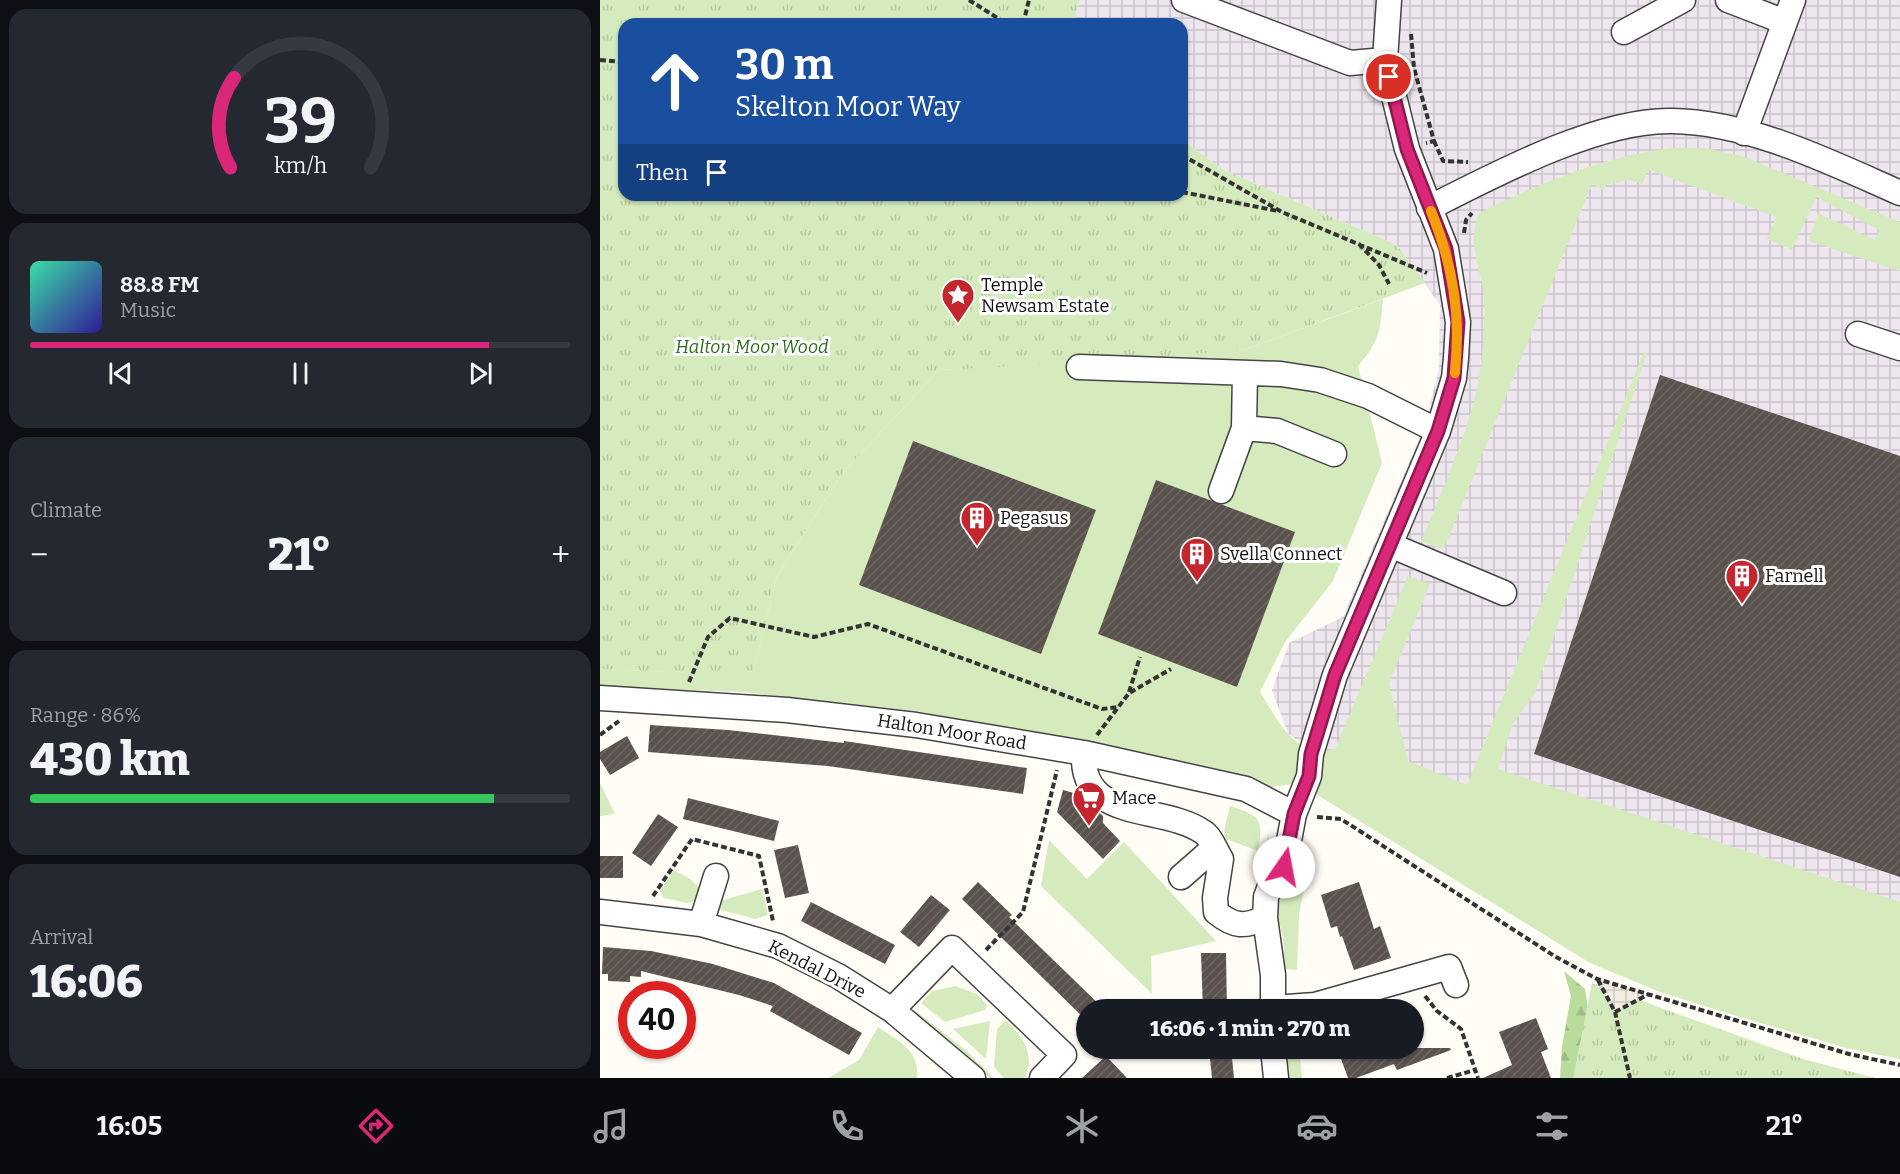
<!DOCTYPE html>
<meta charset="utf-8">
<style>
body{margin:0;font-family:Bitter,serif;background:#242831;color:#f1f3f6;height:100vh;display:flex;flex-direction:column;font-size:22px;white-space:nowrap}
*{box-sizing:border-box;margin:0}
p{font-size:20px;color:#9ea1a6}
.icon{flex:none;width:33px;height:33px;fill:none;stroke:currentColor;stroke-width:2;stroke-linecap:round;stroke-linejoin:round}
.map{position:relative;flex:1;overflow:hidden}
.details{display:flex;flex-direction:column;gap:9px;padding:9px;background:#0d0f14;width:600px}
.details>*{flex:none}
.top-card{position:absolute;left:18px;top:18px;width:570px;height:183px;border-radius:18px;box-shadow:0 2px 4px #0004;background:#1a4fa0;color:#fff;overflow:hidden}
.speed{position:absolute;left:18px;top:981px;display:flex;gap:12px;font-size:30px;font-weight:700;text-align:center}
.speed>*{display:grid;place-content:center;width:78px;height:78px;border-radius:50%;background:#171b24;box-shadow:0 2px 4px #0004;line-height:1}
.speed .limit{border:9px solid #d22;background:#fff;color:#111}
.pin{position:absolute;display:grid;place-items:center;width:51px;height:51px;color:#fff;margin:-26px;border:3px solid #fff;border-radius:50%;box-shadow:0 2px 6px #0007}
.me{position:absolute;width:66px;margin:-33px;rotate:12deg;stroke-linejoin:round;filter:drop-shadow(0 0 4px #0008)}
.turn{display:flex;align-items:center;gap:21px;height:126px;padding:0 18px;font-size:27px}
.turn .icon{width:78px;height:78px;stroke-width:2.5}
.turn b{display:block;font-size:42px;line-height:51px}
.then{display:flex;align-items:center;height:57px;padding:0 18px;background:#0003;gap:12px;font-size:22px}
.big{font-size:45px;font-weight:800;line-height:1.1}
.details .tile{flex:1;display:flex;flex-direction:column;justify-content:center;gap:9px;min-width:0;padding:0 21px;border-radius:18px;background:#242831}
.details .dial{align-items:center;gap:0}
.dial svg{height:156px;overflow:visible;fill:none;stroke:#363941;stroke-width:7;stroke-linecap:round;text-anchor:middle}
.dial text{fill:#f1f3f6;stroke:none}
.song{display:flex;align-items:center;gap:18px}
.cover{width:72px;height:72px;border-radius:9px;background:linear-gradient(135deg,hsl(160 70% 55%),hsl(250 70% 35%))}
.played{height:6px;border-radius:3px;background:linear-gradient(90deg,#db2777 85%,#363941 85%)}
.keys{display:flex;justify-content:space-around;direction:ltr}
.heat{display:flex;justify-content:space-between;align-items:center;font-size:33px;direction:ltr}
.charge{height:9px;border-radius:4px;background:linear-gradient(90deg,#34c759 86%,#363941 0)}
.trip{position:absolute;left:476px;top:999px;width:348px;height:60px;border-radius:30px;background:#171b24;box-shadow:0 2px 4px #0004;font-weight:800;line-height:60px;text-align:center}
.tab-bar{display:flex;height:96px;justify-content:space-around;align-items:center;background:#090b0e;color:#9ea1a6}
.tab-bar .icon{width:42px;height:42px}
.tab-bar .current{color:#db2777}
.tab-bar b{font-size:27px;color:#f1f3f6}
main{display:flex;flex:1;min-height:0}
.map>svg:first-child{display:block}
.industrial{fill:url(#industrial-grid)}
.grass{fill:#d5ebbd}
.forest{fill:url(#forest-firs)}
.park{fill:url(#park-tufts)}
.plaza{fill:url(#plaza-grid)}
.building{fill:url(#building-hatch)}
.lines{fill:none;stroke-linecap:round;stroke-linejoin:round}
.minor-casing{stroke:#444;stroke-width:27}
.path{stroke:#333;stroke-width:4;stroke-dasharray:6 3;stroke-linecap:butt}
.minor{stroke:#fff;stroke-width:24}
.route-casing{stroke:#8e194d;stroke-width:15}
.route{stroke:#db2777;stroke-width:10}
.slow{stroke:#f59e0b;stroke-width:10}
.labels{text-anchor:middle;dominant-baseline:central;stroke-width:6;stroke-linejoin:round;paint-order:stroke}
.poi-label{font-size:18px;fill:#111;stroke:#fff;text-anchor:start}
.park-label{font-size:18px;font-style:italic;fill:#2f6b1f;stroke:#fff}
.street-label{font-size:18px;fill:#111;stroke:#fff}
</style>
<main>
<section class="details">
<div class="tile dial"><svg viewBox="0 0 100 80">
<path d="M14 69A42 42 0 1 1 86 69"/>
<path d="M14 69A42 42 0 0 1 16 23" stroke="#db2777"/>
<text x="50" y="56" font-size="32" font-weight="700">39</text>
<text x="50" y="72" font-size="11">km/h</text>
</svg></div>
<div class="tile">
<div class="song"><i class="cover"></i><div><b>88.8 FM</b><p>Music</p></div></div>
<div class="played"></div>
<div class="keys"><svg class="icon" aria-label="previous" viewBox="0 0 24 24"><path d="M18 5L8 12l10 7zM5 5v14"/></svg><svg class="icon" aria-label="pause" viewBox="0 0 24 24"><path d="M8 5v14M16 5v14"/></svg><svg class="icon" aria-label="next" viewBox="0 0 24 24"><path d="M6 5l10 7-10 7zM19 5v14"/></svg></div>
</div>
<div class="tile"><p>Climate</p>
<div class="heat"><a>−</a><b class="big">21°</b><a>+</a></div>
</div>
<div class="tile"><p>Range · 86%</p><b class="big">430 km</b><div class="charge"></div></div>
<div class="tile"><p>Arrival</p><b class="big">16:06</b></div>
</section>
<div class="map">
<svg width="1300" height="1078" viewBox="0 0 1300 1078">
<defs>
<pattern id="industrial-grid" width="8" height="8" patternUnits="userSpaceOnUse" patternTransform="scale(1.5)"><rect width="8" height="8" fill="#eee6ef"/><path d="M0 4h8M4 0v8" fill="none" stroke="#cbc4cc"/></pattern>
<pattern id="forest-firs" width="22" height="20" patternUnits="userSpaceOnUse" patternTransform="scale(1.5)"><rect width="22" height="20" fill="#b9dc9c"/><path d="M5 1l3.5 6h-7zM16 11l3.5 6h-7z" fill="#9ebc85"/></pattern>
<pattern id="park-tufts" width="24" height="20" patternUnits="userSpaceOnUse" patternTransform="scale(1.5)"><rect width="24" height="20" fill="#d5ebbd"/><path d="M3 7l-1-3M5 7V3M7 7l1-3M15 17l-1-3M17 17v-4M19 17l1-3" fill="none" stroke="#b6c8a1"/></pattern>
<pattern id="plaza-grid" width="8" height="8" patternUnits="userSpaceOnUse" patternTransform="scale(1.5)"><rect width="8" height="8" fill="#f1ede2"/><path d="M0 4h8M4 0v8" fill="none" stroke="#cecac1"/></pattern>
<pattern id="building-hatch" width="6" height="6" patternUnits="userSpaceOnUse" patternTransform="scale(1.5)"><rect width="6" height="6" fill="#5a524d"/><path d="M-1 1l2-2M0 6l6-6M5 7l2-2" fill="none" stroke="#6d6662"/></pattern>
</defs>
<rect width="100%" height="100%" fill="#fffdf5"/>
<path class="industrial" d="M480,0H1300V1036L899,867L688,734L672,690L689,643L743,617L825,425L839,369L840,305L797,245L624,170L582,140V24H473Z"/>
<path class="grass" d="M1070,148H1105L1142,156L1300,222V271L1209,241L1218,213L1275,240L1279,230L1216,197L1192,250L1167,239L1176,217L1049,170L1042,184L1029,180L1006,185L1003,190L992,184L844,549L821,542C846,479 879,413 883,345C884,330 885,313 884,298C881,266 866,245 879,213C941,183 1002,157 1070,148Z
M783,299C780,331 780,341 758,366L782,463L733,581L685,642L660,692C679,722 693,757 735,749L808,576L830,584L789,683L808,761L867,785L1044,352L1047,353L935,693L913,724L898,769L1300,902V1059L1246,1048L1130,1014L1060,992L990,963L698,783L667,788L629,777L317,711L142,692L0,686V669L152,675L177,576L241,475L339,370L647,349Z
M0,783L15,814L0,816Z
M630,806C660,815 664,820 658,851L626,839L624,831Z
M668,834L673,858L659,879Z
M449,840L487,879L524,842L616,941L551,956L552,994L441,886Z
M705,858L710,860L699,914L697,970L684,969C684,959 684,949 683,939C682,926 674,916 676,902C679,886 697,878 700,861Z
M74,870C87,877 103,883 99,900L87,903L64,898L60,891Z
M162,889L168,915L155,919L121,910L116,902Z
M355,986L377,994L387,1005L385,1010L345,1022L321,1003L332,991Z
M313,1009L367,1051L394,1078H389L364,1054L315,1015Z
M406,1020C422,1037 436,1054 425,1078H404L394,1067L397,1029Z
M390,1021L386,1059L353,1029Z
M278,1027C298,1041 320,1050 317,1078H228L259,1060Z
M685,1049H699L702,1078H689Z"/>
<path class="forest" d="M964,971L985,989L999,1078H960L962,1047L971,996Z"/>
<path class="park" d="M0,0H480L473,24H24V195H582V140L624,170L797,245L825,283L647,349L528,360L339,370L241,475L177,576L152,676L0,669Z
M992,983L1203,1059L1275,1078H973Z"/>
<path class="plaza" d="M997,979L1049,994L1015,1012Z"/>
<path class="building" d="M1060,375L1300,456V877L934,754Z
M313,441L496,510L441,654L259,585Z
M556,480L695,532L637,687L498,634Z
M50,725L128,730L244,743V741L427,768L423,794L228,766L48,752Z
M27,736L39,758L10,775L0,759V752Z
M463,790L481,795L503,816V823L520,841L503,859L457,812Z
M88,798L179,821L174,841L83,819Z
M58,814L78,827L51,866L32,853Z
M198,845L209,893L185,898L174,850Z
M0,856H23V878H0Z
M378,882L412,915L409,917L505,1010H486V1020L362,899Z
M759,882L774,929L780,926L791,958L754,970L742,936L740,937L737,926L731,928L721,895Z
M331,895L350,910L319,947L300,932Z
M211,902L295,945L285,964L201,921Z
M3,947L51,951L113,964L174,983L262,1033L249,1055L170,1011L173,1006L139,995L41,971V977L30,976V982L8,981V974H2Z
M601,953H626L627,1010H603Z
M936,1018L948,1049L941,1052L951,1078H883L912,1065L899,1032Z
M609,1048H631L634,1078H612Z
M737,1048H850L851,1050L797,1070L794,1064L756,1078H748Z
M506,1056L527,1078H482Z"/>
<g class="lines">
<g class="minor-casing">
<path id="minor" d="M584,0L750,63L785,60
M1128,0L1185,22
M1024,32L1083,0
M1144,133L1193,0
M829,208C894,175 999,119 1072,121C1149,122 1230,162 1300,193
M1258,334L1300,348
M479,367L681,374L720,380L768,396L838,431
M644,428L677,431L734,454
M621,491L644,428L645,373
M790,545L904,593
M0,698L187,710L316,725L484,753L646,789L694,814
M484,753C480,823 563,804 603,832C611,837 616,851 621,859L615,898L616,912C634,927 645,927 665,918
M581,877L614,848
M0,912L101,924L178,946L238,976L292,1010L373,1078
M101,924L116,876
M673,1008L715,1005L849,967L856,985
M292,1010L352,948L464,1055L442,1078
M673,1010V975L665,918L666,897L672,881L684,867L694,814L709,776L711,754L735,675L838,431L854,378L856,358L858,322L846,249L807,149L785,60L789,0
M673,1048L676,1078"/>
</g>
<path class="path" d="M369,0L407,24
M423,24L429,0
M811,34L814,68L834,141L826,143
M0,60L24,62
M834,141L843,161L868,162
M582,155L682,212L827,273
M582,192L678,211
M864,233L866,220L872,213
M759,244L779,265L789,284
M89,682L108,637L130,618L214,637L268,624L502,709L519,707
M529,692L540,657
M0,735L19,721
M497,735L529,693L571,669
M717,817L741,819L956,957L997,979L1249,1054L1300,1065
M53,896L92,839L159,856L173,921
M386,950L423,912L457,770
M998,980L1015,1012L1030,1078
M825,996L837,1011L861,1029L878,1078
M1015,1012L1049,994
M847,1078L875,1070"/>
<use href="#minor" class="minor"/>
</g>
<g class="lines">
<g class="route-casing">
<path id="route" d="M684,867L694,814L709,776L711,754L735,675L838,431L854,378L858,322L846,249L807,149L789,77"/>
</g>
<use href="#route" class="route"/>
<path class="slow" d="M831,211C853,265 861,314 855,373"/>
</g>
<defs>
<g id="sight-pin" transform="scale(1.725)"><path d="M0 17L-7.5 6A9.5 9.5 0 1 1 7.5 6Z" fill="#c4262e" stroke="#fff"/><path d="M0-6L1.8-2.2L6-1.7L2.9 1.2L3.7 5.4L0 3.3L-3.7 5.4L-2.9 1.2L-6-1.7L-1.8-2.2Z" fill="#fff"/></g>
<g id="building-pin" transform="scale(1.725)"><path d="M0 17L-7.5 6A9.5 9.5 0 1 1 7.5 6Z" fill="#c4262e" stroke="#fff"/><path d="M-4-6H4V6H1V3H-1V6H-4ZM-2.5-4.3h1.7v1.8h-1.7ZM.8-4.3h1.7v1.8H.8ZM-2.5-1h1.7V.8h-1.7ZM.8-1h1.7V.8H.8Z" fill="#fff"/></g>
<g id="supermarket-pin" transform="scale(1.725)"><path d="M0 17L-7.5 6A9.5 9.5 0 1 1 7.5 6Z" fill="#c4262e" stroke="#fff"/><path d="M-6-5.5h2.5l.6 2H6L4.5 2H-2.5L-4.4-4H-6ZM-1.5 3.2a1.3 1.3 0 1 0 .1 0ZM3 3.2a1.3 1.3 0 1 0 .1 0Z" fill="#fff"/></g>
</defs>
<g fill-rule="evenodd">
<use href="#sight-pin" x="358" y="295"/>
<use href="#building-pin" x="377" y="518"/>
<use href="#building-pin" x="597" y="554"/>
<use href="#building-pin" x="1142" y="576"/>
<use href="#supermarket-pin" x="489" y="798"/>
</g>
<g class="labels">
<g class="poi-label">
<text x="381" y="285">Temple<tspan x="381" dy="21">Newsam Estate</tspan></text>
<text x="400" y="518">Pegasus</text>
<text x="620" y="554">Svella Connect</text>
<text x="1165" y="576">Farnell</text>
<text x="512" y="798">Mace</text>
</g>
<g class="park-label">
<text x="152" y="347">Halton Moor Wood</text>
</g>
<g class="street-label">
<text transform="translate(352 732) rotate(9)">Halton Moor Road</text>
<text transform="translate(217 969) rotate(27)">Kendal Drive</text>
</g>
</g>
</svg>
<div class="speed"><div class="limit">40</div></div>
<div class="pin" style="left:789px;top:77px;background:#d93025"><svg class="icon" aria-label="arrive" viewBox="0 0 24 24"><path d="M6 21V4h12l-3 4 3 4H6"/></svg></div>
<svg class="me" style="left:684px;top:867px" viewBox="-20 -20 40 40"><circle r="19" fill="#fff"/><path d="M0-13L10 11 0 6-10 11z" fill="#db2777"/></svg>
<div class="trip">16:06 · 1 min · 270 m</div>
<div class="top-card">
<div class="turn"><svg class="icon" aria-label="ahead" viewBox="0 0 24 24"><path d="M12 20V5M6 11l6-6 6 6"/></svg><div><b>30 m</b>Skelton Moor Way</div></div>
<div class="then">Then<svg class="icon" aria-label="arrive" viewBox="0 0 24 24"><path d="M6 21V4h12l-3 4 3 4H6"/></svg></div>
</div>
</div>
</main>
<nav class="tab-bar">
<b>16:05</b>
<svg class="icon current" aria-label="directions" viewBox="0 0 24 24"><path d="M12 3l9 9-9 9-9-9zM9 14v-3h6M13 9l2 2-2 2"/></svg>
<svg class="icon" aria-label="music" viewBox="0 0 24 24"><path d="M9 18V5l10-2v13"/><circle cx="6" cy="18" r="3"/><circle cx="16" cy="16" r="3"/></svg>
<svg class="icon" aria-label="phone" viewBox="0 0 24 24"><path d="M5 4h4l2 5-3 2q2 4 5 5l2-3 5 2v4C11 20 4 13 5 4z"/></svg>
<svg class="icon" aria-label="climate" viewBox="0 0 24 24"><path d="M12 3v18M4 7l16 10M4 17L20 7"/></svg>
<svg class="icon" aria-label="car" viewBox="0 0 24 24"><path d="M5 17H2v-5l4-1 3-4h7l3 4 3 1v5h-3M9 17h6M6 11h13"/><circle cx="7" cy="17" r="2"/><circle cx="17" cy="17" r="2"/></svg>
<svg class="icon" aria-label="filters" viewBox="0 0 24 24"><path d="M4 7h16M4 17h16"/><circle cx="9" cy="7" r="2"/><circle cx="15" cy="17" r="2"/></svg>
<b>21°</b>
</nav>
